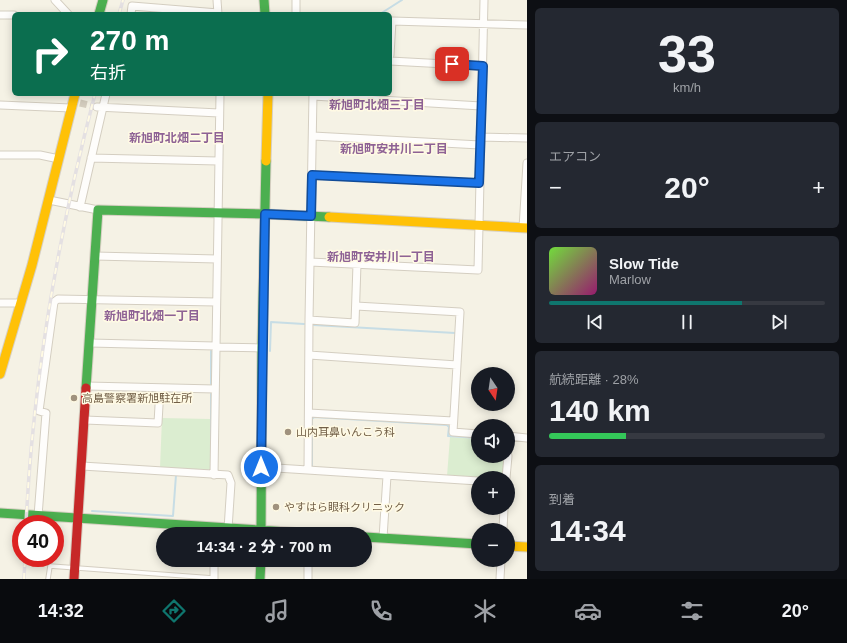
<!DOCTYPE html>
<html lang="ja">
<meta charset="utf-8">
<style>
body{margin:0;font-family:Arial,"Noto Sans JP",sans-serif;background:#242831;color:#f1f3f6;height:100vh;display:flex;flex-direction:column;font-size:15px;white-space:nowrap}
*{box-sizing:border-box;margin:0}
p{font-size:13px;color:#9ea1a6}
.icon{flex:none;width:22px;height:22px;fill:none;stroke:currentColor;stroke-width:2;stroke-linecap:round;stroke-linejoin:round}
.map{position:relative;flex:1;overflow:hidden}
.side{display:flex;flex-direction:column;gap:8px;padding:8px;background:#0d0f14;width:320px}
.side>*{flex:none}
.hud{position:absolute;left:12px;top:12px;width:380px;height:84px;border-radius:6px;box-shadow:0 2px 10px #0003;background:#0b6e4f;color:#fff;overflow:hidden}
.needle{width:26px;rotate:167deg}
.controls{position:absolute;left:471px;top:367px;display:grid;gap:8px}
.controls a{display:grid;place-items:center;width:44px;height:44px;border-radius:50%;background:#171b24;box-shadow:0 2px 10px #0003;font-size:20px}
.speed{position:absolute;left:12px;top:515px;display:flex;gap:8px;font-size:20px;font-weight:700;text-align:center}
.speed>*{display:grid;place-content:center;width:52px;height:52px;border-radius:50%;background:#171b24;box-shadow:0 2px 10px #0003;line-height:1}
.speed .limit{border:6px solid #d22;background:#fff;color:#111}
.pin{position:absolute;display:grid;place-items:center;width:34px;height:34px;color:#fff;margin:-17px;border-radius:8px;box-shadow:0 2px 6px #0006}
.me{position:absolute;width:44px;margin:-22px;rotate:0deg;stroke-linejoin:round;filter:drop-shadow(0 0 3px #0008)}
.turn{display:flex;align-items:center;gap:14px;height:84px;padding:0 12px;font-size:18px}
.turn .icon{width:52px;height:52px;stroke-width:2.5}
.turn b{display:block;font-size:28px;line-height:34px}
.big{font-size:30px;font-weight:800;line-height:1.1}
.side .tile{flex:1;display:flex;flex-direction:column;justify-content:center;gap:6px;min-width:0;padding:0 14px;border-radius:6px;background:#242831}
.side .dial{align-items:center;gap:0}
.dial b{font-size:52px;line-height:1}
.song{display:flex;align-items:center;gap:12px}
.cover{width:48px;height:48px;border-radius:6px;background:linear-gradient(135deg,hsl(100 70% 55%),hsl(320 70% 35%))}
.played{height:4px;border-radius:2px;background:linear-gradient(90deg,#0f766e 70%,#363941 70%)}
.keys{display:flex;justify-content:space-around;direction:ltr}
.heat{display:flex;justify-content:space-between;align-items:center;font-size:22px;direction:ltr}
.charge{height:6px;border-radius:3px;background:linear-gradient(90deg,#34c759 28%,#363941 0)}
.trip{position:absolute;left:156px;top:527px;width:216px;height:40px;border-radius:20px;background:#171b24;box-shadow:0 2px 10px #0003;font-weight:800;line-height:40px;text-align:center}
.dock{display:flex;height:64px;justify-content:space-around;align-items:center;background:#090b0e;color:#9ea1a6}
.dock .icon{width:28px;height:28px}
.dock .selected{color:#0f766e}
.dock b{font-size:18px;color:#f1f3f6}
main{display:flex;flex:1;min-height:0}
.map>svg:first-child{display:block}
.park{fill:#dbedd0}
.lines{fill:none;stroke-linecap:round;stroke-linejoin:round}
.stream{stroke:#c7dde5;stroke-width:2}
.street-tunnel{stroke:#d4cdbe;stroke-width:7;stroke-dasharray:7 3.5;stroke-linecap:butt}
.lane-casing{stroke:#d4cec1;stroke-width:5.5}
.street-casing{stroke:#d4cec1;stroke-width:9}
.fast-casing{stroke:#d6cfc2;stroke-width:11}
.slow-casing{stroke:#d6cfc2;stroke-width:11}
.jam-casing{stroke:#d6cfc2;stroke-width:11}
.lane{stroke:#fefdfb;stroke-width:3.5}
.street{stroke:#fefdfb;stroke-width:7}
.fast{stroke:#4caf50;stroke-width:9}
.slow{stroke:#ffc107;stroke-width:9}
.jam{stroke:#c62828;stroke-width:9}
.rail-casing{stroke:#e4e0e2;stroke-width:3.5}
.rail{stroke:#fffae4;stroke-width:2;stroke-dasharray:6;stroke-linecap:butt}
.route-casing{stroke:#114b97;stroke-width:10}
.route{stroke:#1a73e8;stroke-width:7}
.poi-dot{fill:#a0927e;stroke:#fffae4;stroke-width:1.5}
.labels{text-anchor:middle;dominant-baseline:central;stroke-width:3;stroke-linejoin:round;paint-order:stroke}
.poi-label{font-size:11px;fill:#725f47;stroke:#fffae4;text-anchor:start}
.neighbourhood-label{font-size:12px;font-weight:bold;fill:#8e6295;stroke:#fffae4}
</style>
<main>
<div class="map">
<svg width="527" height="579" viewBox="0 0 527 579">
<rect width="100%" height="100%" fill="#f5f2e5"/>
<path class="park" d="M162,418L210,419L211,468L208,470L160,468Z
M450,437L478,439V456H505L504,478L447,476Z"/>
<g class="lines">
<path class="stream" d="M380,14L402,0
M314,325L455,333
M270,351L271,322L304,324
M211,384V351
M211,443V394
M312,467V419L314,417L447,425L449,427L448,436L478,438
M92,511L173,516L176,475"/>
<path class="street-tunnel" d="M80,103L97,107"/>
<g class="lane-casing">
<path id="lane" d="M48,579L50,566L213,578"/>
</g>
<g class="street-casing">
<path id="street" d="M55,0L68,14
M217,0L218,14
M296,0V14
M131,14L132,6L218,13
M0,15H14
M390,55L392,21L527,25
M390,61L483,66
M313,96L481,106
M0,105L71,108
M97,107L219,113
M313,136L480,145
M480,137L527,138
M0,155H40L59,159
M91,158L218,161
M312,175L479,183
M49,200L98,210
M80,207L106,94
M523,228L527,163
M95,256L217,259
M310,262L478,270L484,0
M0,303H21
M356,306L460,312L457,365
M309,320L355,323L357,264
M90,343L215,346
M215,347L262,348
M309,355L457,365L453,432L478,434
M87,386L215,389
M309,413L453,421
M85,420L158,423L160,388
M508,436L527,438
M508,451L509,436
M82,466L228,475L231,483L228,529
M261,467L478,481
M308,470L309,320L313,94
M214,475L220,94
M506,478L508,456
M38,516L46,413L39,411L54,302L58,299L216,302
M503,530L504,508
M383,538L387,476
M214,560V579
M308,579V560
M500,579L501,560"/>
</g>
<g class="fast-casing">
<path id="fast" d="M264,0L265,14
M99,14L103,0
M86,388L98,210L265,214L329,217
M0,513L319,534
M261,534L262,348L266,161
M365,537L478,544
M260,579L261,560"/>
</g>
<g class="slow-casing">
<path id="slow" d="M266,161L268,94
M329,217L527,228
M0,374L32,265L75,94
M508,546L527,547"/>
</g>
<g class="jam-casing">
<path id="jam" d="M74,579L86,388"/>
</g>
<use href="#lane" class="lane"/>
<use href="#street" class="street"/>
<use href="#fast" class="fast"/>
<use href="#slow" class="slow"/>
<use href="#jam" class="jam"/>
<g class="rail-casing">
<path id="rail" d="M119,14L123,0
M26,524C33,379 58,235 95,94
M24,579L25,558"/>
</g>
<use href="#rail" class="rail"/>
</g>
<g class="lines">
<g class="route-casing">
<path id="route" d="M261,467L265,214L311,216L312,175L479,183L483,66L452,64"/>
</g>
<use href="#route" class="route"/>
</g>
<g class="poi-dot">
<circle cx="74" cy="398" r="4"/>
<circle cx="288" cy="432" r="4"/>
<circle cx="276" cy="507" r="4"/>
</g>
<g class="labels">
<g class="poi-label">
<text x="82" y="398">高島警察署新旭駐在所</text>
<text x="296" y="432">山内耳鼻いんこう科</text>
<text x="284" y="507">やすはら眼科クリニック</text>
</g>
<g class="neighbourhood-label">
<text x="377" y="105">新旭町北畑三丁目</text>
<text x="177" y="138">新旭町北畑二丁目</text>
<text x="394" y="149">新旭町安井川二丁目</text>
<text x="381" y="257">新旭町安井川一丁目</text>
<text x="152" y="316">新旭町北畑一丁目</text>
</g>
</g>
</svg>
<div class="controls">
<a><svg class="needle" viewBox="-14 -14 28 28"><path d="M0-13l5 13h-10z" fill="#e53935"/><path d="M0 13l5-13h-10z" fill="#9ea1a6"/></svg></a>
<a><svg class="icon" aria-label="sound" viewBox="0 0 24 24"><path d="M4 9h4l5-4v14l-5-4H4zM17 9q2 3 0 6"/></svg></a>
<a>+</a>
<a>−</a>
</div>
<div class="speed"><div class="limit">40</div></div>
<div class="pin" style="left:452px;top:64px;background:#d93025"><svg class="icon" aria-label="arrive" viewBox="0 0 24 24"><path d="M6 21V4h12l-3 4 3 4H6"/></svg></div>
<svg class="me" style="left:261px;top:467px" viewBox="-20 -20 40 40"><circle r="17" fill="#1a73e8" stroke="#fff" stroke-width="3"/><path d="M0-11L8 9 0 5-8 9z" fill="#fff"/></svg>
<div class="trip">14:34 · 2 分 · 700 m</div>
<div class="hud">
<div class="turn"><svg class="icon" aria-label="right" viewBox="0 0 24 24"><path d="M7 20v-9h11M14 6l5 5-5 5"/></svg><div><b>270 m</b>右折</div></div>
</div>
</div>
<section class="side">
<div class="tile dial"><b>33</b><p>km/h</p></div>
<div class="tile"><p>エアコン</p>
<div class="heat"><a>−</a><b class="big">20°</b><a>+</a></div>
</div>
<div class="tile">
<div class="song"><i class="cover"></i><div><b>Slow Tide</b><p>Marlow</p></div></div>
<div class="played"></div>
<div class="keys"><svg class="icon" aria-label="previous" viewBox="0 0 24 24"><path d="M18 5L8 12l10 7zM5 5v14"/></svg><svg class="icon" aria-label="pause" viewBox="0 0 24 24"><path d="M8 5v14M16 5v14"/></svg><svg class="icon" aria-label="next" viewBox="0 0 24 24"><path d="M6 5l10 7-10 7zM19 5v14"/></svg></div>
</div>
<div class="tile"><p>航続距離 · 28%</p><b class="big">140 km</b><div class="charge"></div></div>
<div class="tile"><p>到着</p><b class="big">14:34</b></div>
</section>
</main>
<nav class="dock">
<b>14:32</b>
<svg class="icon selected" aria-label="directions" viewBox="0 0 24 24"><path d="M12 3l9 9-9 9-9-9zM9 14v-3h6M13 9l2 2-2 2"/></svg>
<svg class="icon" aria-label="music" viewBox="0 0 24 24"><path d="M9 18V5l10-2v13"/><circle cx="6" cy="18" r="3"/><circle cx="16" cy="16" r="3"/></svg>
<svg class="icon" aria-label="phone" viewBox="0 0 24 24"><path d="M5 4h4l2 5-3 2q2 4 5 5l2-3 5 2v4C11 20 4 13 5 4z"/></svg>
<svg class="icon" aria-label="climate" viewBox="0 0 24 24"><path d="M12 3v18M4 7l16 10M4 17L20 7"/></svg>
<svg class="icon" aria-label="car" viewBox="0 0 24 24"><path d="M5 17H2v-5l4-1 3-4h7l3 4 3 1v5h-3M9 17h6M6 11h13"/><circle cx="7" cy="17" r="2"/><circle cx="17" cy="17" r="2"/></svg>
<svg class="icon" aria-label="filters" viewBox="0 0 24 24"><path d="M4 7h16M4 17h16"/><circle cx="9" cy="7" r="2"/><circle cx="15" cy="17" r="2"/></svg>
<b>20°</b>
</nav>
